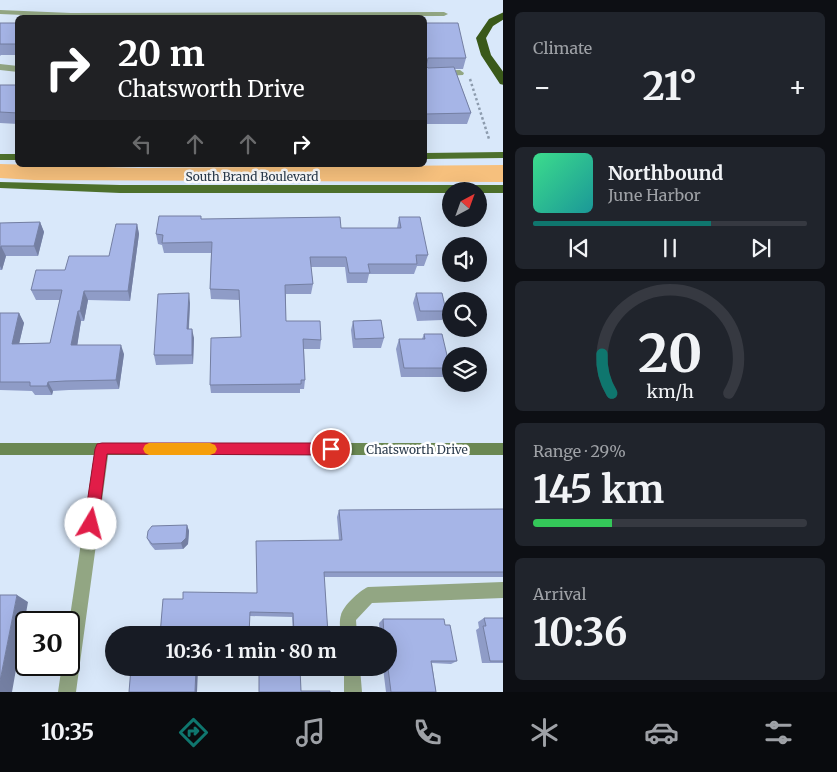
<!DOCTYPE html>
<meta charset="utf-8">
<style>
body{margin:0;font-family:Merriweather,serif;background:#20242c;color:#f1f3f6;height:100vh;display:flex;flex-direction:column;font-size:19px;white-space:nowrap}
*{box-sizing:border-box;margin:0}
p{font-size:16px;color:#9ea1a6}
.icon{flex:none;width:28px;height:28px;fill:none;stroke:currentColor;stroke-width:2;stroke-linecap:round;stroke-linejoin:round}
.map{position:relative;flex:1;overflow:hidden}
.sheet{display:flex;flex-direction:column;gap:12px;padding:12px;background:#0d0f14;width:334px}
.sheet>*{flex:none}
.hud{position:absolute;left:15px;top:15px;width:412px;height:152px;border-radius:8px;box-shadow:0 5px 20px #0002;background:#202124;color:#fff;overflow:hidden}
.needle{width:32px;rotate:41deg}
.buttons{position:absolute;left:442px;top:182px;display:grid;gap:10px}
.buttons a{display:grid;place-items:center;width:45px;height:45px;border-radius:50%;background:#171b24;box-shadow:0 5px 20px #0002;font-size:25px}
.speed{position:absolute;left:15px;top:611px;display:flex;gap:10px;font-size:25px;font-weight:700;text-align:center}
.speed>*{display:grid;place-content:center;width:65px;height:65px;border-radius:50%;background:#171b24;box-shadow:0 5px 20px #0002;line-height:1}
.speed .limit{border:2px solid #111;border-radius:8px;background:#fff;color:#111}
.pin{position:absolute;display:grid;place-items:center;width:42px;height:42px;color:#fff;margin:-21px;border:2px solid #fff;border-radius:50%;box-shadow:0 1px 5px #0007}
.me{position:absolute;width:55px;margin:-28px;rotate:8deg;stroke-linejoin:round;filter:drop-shadow(0 0 4px #0008)}
.turn{display:flex;align-items:center;gap:18px;height:105px;padding:0 20px;font-size:22px}
.turn .icon{width:65px;height:65px;stroke-width:2.5}
.turn b{display:block;font-size:35px;line-height:42px}
.lanes{display:flex;align-items:center;height:48px;padding:0 20px;background:#0003;justify-content:center;gap:25px;direction:ltr}
.lanes .off{opacity:.35}
.big{font-size:38px;font-weight:700;line-height:1.1}
.sheet .tile{flex:1;display:flex;flex-direction:column;justify-content:center;gap:8px;min-width:0;padding:0 18px;border-radius:8px;background:#20242c}
.sheet .dial{align-items:center;gap:0}
.dial svg{height:130px;overflow:visible;fill:none;stroke:#363941;stroke-width:7;stroke-linecap:round;text-anchor:middle}
.dial text{fill:#f1f3f6;stroke:none}
.song{display:flex;align-items:center;gap:15px}
.cover{width:60px;height:60px;border-radius:8px;background:linear-gradient(135deg,hsl(150 70% 55%),hsl(180 70% 35%))}
.played{height:5px;border-radius:2px;background:linear-gradient(90deg,#0f766e 65%,#363941 65%)}
.keys{display:flex;justify-content:space-around;direction:ltr}
.heat{display:flex;justify-content:space-between;align-items:center;font-size:28px;direction:ltr}
.charge{height:8px;border-radius:4px;background:linear-gradient(90deg,#34c759 29%,#363941 0)}
.trip{position:absolute;left:105px;top:626px;width:292px;height:50px;border-radius:25px;background:#171b24;box-shadow:0 5px 20px #0002;font-weight:700;line-height:50px;text-align:center}
.menu{display:flex;height:80px;justify-content:space-around;align-items:center;background:#090b0e;color:#9ea1a6}
.menu .icon{width:35px;height:35px}
.menu .on{color:#0f766e}
.menu b{font-size:22px;color:#f1f3f6}
main{display:flex;flex:1;min-height:0}
.map>svg:first-child{display:block}
.green{fill:#f6c07d}
.lines{fill:none;stroke-linecap:round;stroke-linejoin:round}
.path{stroke:#8d9cae;stroke-width:2.5;stroke-dasharray:2.5 2.5;stroke-linecap:butt}
.service{fill:#92a683;fill-rule:evenodd}
.minor{fill:#92a683;fill-rule:evenodd}
.secondary{fill:#6a8752;fill-rule:evenodd}
.primary{fill:#4d702c;fill-rule:evenodd}
.motorway{fill:#3a591a;fill-rule:evenodd}
.wall{fill:#8f9cc7}
.shaded-wall{fill:#747fa2}
.building{fill:#a6b5e7;stroke:#747fa2}
.route{fill:#e11d48;stroke:#92132f}
.slow{fill:#f59e0b}
.labels{text-anchor:middle;dominant-baseline:central;stroke-width:5;stroke-linejoin:round;paint-order:stroke}
.street-label{font-size:12px;fill:#2b3b4c;stroke:#fff}
</style>
<main>
<div class="map">
<svg width="504" height="692" viewBox="0 0 504 692">
<rect width="100%" height="100%" fill="#d9e8fa"/>
<path class="green" d="M0,164L139,168L503,165L504,182L34,180L0,178Z"/>
<g class="lines">
<path class="path" d="M470,79L489,139"/>
<path class="service" d="M0,64L18,66V72L0,70Z
M460,70L464,73L463,75L425,77V71Z
M504,582V598L372,603L356,620L357,635H341C340,629 339,621 341,615C343,606 359,591 368,587Z
M344,668H360L362,692H344Z"/>
<path class="minor" d="M0,10L71,13L444,12L448,14L444,16L71,17L0,14Z
M102,443L107,444L109,449L76,692H58L62,665H69V623L95,449L97,444Z"/>
<path class="secondary" d="M0,443H504V455H0Z"/>
<path class="primary" d="M504,152V158L425,159V153Z
M0,154H18V160H0Z
M0,182L120,185H504V193H120L0,188Z"/>
<path class="motorway" d="M504,12V19L493,26L486,38L491,55L504,73V85L500,84L481,55L476,38L489,19Z"/>
</g>
<path class="wall" d="M0,23H18V55H1L0,56Z
M425,23L466,58L463,69H455L471,113L467,124H425Z
M0,85H18V124L0,123Z
M201,216V219L341,228H397L399,217L428,255L424,266H417L414,274H369L367,283H347L345,267H311L313,284L311,294H286V321L321,340L320,349H304L305,380L304,389H300V393H211L210,385L241,337L240,300L211,299L210,289L211,253H164L162,245L158,244L156,234Z
M40,222L44,232L38,256H6L2,270H0V223Z
M137,224L139,234L130,301L88,300L84,321H81L77,345L124,354L119,389L69,390L53,391L52,395H35L32,391L0,390V313H19L24,323L19,343H50L60,300H36L31,290L65,270L109,256Z
M416,293L446,311L442,320L417,321L413,303Z
M190,303L189,329L194,338L193,364L156,365L154,355Z
M353,321L384,338L381,348H353L351,330Z
M424,334L450,368L445,377H401L396,349L399,339H422Z
M504,509V577H324L328,634L327,635H293L292,617L250,616L183,599L256,593L339,540L337,517L339,510Z
M187,525L189,531L188,544L183,549L155,550L150,544L147,538Z
M484,618H504V663H482L476,630L479,628L478,622Z
M383,619L445,625L457,661L451,664L432,663L436,692H386L383,668H389V635H380L379,623Z
M117,668H300L259,692V671L131,668Z"/>
<path class="shaded-wall" d="M40,222L44,232L38,256L34,246Z
M137,224L139,234L130,301L128,291Z
M1,246L6,256L2,270L0,266V250Z
M84,291L88,300L84,321L80,311Z
M189,293L190,303L188,338L187,329Z
M78,311L81,321L76,354L71,345Z
M19,313L24,323L17,353L12,344Z
M192,329L194,338L193,364L192,355Z
M121,345L124,354L119,389L116,380Z
M48,382L53,391L52,395L47,386Z
M187,525L189,531L188,544L183,549L181,543Z
M17,595L28,602L12,692H0V681Z
M196,668L198,670L197,692H195Z"/>
<path class="building" d="M0,23H18V44H0Z
M425,23H458L466,58H428L426,66L428,68L454,67L471,113L425,114Z
M0,85H18V113L0,112Z
M159,216H201V219L340,217L341,228H401L399,217H420L428,255H416L417,264H368L370,273H349L346,257H310L313,284L285,285L286,321H320L321,340L303,339L305,380H301V384L210,385L211,338L241,337L239,290L210,289L212,242L162,243L163,235L156,234Z
M40,222L34,246H1L0,250V223Z
M116,224H137L128,291H84L80,311H78L71,345H121L116,380L65,381L48,382L47,386H30V382H0V313H19L12,344L50,343L62,290H31L36,270H65L69,256H109Z
M189,293L187,329H192V355H154L158,294Z
M416,293H442L446,311H420Z
M381,320L384,338L355,339L353,321Z
M424,334H442L450,368H404L399,339H425Z
M504,509V572H324L328,634H294L293,613L250,612L249,635H160L163,599H183V592L257,593L256,541L342,540L339,510Z
M187,525L186,538L181,543L152,544L147,538L148,531L152,526Z
M0,595H17L0,681Z
M484,618H504V661H490L483,626H486Z
M383,619H444L445,625H450L457,661H431L436,692H391L388,668H389V635H384Z
M131,668H196L195,692H129Z
M221,668H300L301,691H330V692H259V668Z"/>
<path class="route" d="M102,443H331L336,445L337,449L336,453L331,455L107,454L98,524L96,529L91,531L86,529L84,524L95,449L97,444Z"/>
<path class="slow" d="M149,443H210L215,445L217,449L215,453L210,455H149L145,453L143,449L145,445Z"/>
<g class="labels">
<g class="street-label">
<text x="252" y="176">South Brand Boulevard</text>
<text x="417" y="449">Chatsworth Drive</text>
</g>
</g>
</svg>
<div class="buttons">
<a><svg class="needle" viewBox="-14 -14 28 28"><path d="M0-13l5 13h-10z" fill="#e53935"/><path d="M0 13l5-13h-10z" fill="#9ea1a6"/></svg></a>
<a><svg class="icon" aria-label="sound" viewBox="0 0 24 24"><path d="M4 9h4l5-4v14l-5-4H4zM17 9q2 3 0 6"/></svg></a>
<a><svg class="icon" aria-label="search" viewBox="0 0 24 24"><circle cx="10" cy="10" r="6"/><path d="M15 15l6 6"/></svg></a>
<a><svg class="icon" aria-label="layers" viewBox="0 0 24 24"><path d="M12 4l9 5-9 5-9-5zM3 14l9 5 9-5"/></svg></a>
</div>
<div class="speed"><div class="limit">30</div></div>
<div class="pin" style="left:331px;top:449px;background:#d93025"><svg class="icon" aria-label="arrive" viewBox="0 0 24 24"><path d="M6 21V4h12l-3 4 3 4H6"/></svg></div>
<svg class="me" style="left:91px;top:524px" viewBox="-20 -20 40 40"><circle r="19" fill="#fff"/><path d="M0-13L10 11 0 6-10 11z" fill="#e11d48"/></svg>
<div class="trip">10:36 · 1 min · 80 m</div>
<div class="hud">
<div class="turn"><svg class="icon" aria-label="right" viewBox="0 0 24 24"><path d="M7 20v-9h11M14 6l5 5-5 5"/></svg><div><b>20 m</b>Chatsworth Drive</div></div>
<div class="lanes"><svg class="icon off" aria-label="left" viewBox="0 0 24 24"><path d="M17 20v-9H6M10 6l-5 5 5 5"/></svg><svg class="icon off" aria-label="ahead" viewBox="0 0 24 24"><path d="M12 20V5M6 11l6-6 6 6"/></svg><svg class="icon off" aria-label="ahead" viewBox="0 0 24 24"><path d="M12 20V5M6 11l6-6 6 6"/></svg><svg class="icon" aria-label="right" viewBox="0 0 24 24"><path d="M7 20v-9h11M14 6l5 5-5 5"/></svg></div>
</div>
</div>
<section class="sheet">
<div class="tile"><p>Climate</p>
<div class="heat"><a>−</a><b class="big">21°</b><a>+</a></div>
</div>
<div class="tile">
<div class="song"><i class="cover"></i><div><b>Northbound</b><p>June Harbor</p></div></div>
<div class="played"></div>
<div class="keys"><svg class="icon" aria-label="previous" viewBox="0 0 24 24"><path d="M18 5L8 12l10 7zM5 5v14"/></svg><svg class="icon" aria-label="pause" viewBox="0 0 24 24"><path d="M8 5v14M16 5v14"/></svg><svg class="icon" aria-label="next" viewBox="0 0 24 24"><path d="M6 5l10 7-10 7zM19 5v14"/></svg></div>
</div>
<div class="tile dial"><svg viewBox="0 0 100 80">
<path d="M14 69A42 42 0 1 1 86 69"/>
<path d="M14 69A42 42 0 0 1 8 45" stroke="#0f766e"/>
<text x="50" y="56" font-size="32" font-weight="700">20</text>
<text x="50" y="72" font-size="11">km/h</text>
</svg></div>
<div class="tile"><p>Range · 29%</p><b class="big">145 km</b><div class="charge"></div></div>
<div class="tile"><p>Arrival</p><b class="big">10:36</b></div>
</section>
</main>
<nav class="menu">
<b>10:35</b>
<svg class="icon on" aria-label="directions" viewBox="0 0 24 24"><path d="M12 3l9 9-9 9-9-9zM9 14v-3h6M13 9l2 2-2 2"/></svg>
<svg class="icon" aria-label="music" viewBox="0 0 24 24"><path d="M9 18V5l10-2v13"/><circle cx="6" cy="18" r="3"/><circle cx="16" cy="16" r="3"/></svg>
<svg class="icon" aria-label="phone" viewBox="0 0 24 24"><path d="M5 4h4l2 5-3 2q2 4 5 5l2-3 5 2v4C11 20 4 13 5 4z"/></svg>
<svg class="icon" aria-label="climate" viewBox="0 0 24 24"><path d="M12 3v18M4 7l16 10M4 17L20 7"/></svg>
<svg class="icon" aria-label="car" viewBox="0 0 24 24"><path d="M5 17H2v-5l4-1 3-4h7l3 4 3 1v5h-3M9 17h6M6 11h13"/><circle cx="7" cy="17" r="2"/><circle cx="17" cy="17" r="2"/></svg>
<svg class="icon" aria-label="filters" viewBox="0 0 24 24"><path d="M4 7h16M4 17h16"/><circle cx="9" cy="7" r="2"/><circle cx="15" cy="17" r="2"/></svg>
</nav>
